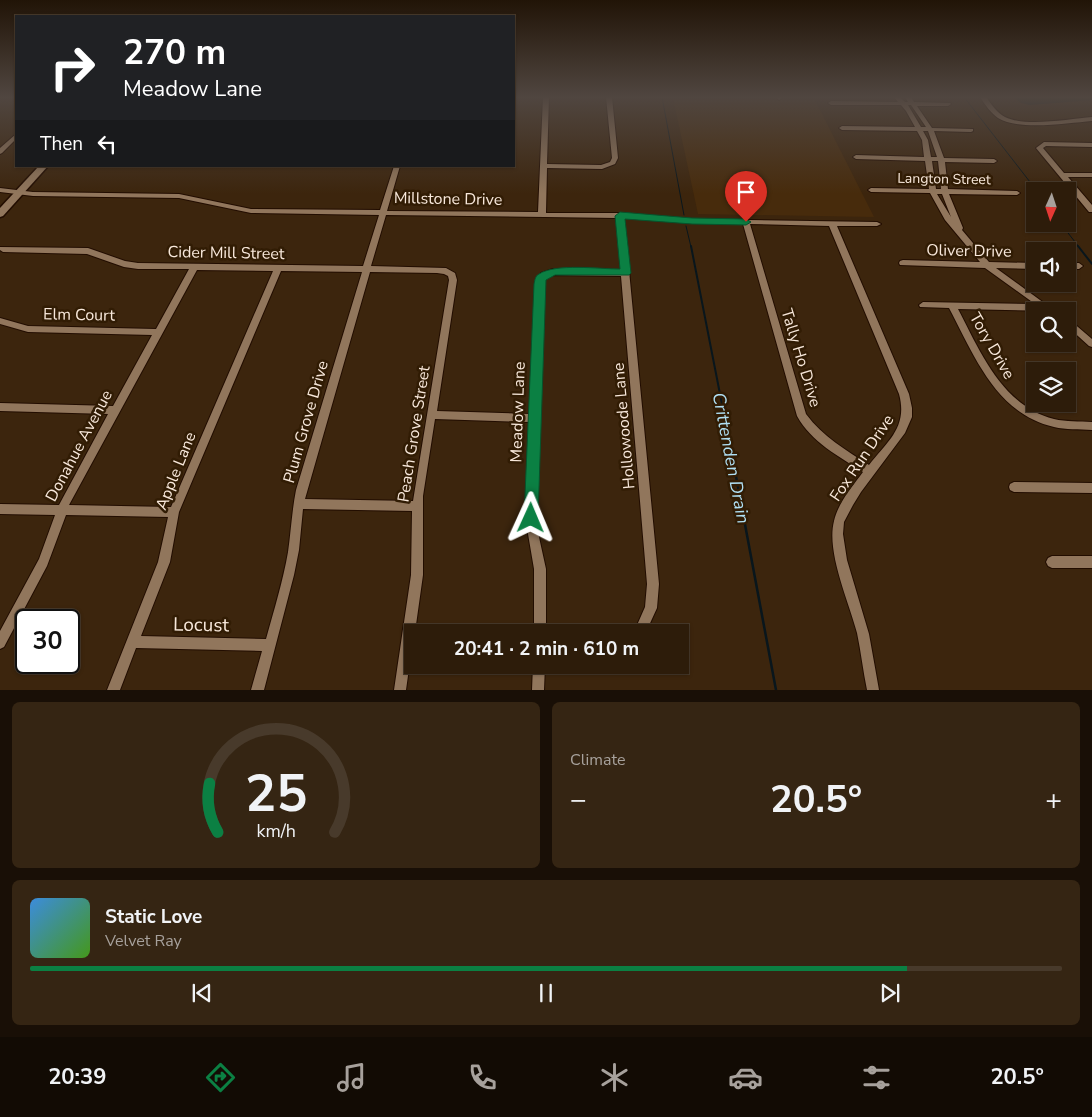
<!DOCTYPE html>
<meta charset="utf-8">
<style>
body{margin:0;font-family:"Nunito Sans",sans-serif;background:#352513;color:#f1f3f6;height:100vh;display:flex;flex-direction:column;font-size:19px;white-space:nowrap}
*{box-sizing:border-box;margin:0}
p{font-size:16px;color:#a7a19c}
.icon{flex:none;width:28px;height:28px;fill:none;stroke:currentColor;stroke-width:2;stroke-linecap:round;stroke-linejoin:round}
.map{position:relative;height:690px;overflow:hidden}
.side{display:flex;flex-direction:column;gap:12px;padding:12px;background:#190f06;flex:1}
.side>*{flex:none}
.top-card{position:absolute;left:15px;top:15px;width:500px;height:152px;border-radius:0px;box-shadow:0 1px 4px #0004,0 0 0 1px #483a2b;background:#202124;color:#fff;overflow:hidden}
.needle{width:32px;rotate:183deg}
.buttons{position:absolute;left:1026px;top:182px;display:grid;gap:10px}
.buttons a{display:grid;place-items:center;width:50px;height:50px;border-radius:0px;background:#2d1c0a;box-shadow:0 1px 4px #0004,0 0 0 1px #483a2b;font-size:25px}
.speed{position:absolute;left:15px;top:609px;display:flex;gap:10px;font-size:25px;font-weight:700;text-align:center}
.speed>*{display:grid;place-content:center;width:65px;height:65px;border-radius:50%;background:#2d1c0a;box-shadow:0 1px 4px #0004,0 0 0 1px #483a2b;line-height:1}
.speed .limit{border:2px solid #111;border-radius:8px;background:#fff;color:#111}
.pin{position:absolute;display:grid;place-items:center;width:42px;height:42px;color:#fff;margin:-51px -21px;border-radius:50% 50% 50% 0;rotate:-45deg;box-shadow:0 0 5px #0007}
.pin .icon{rotate:45deg}
.me{position:absolute;width:55px;margin:-28px;rotate:1deg;stroke-linejoin:round;filter:drop-shadow(0 0 4px #0008)}
.turn{display:flex;align-items:center;gap:18px;height:105px;padding:0 25px;font-size:22px}
.turn .icon{width:65px;height:65px;stroke-width:2.5}
.turn b{display:block;font-size:35px;line-height:42px}
.then{display:flex;align-items:center;height:48px;padding:0 25px;background:#0003;gap:10px;font-size:19px}
.big{font-size:38px;font-weight:700;line-height:1.1}
.side .tile{flex:1;display:flex;flex-direction:column;justify-content:center;gap:8px;min-width:0;padding:0 18px;border-radius:8px;background:#352513}
.side .dial{align-items:center;gap:0}
.dial svg{height:130px;overflow:visible;fill:none;stroke:#483a2b;stroke-width:7;stroke-linecap:round;text-anchor:middle}
.dial text{fill:#f1f3f6;stroke:none}
.song{display:flex;align-items:center;gap:15px}
.cover{width:60px;height:60px;border-radius:8px;background:linear-gradient(135deg,hsl(210 70% 55%),hsl(100 70% 35%))}
.played{height:5px;border-radius:2px;background:linear-gradient(90deg,#0b8043 85%,#483a2b 85%)}
.keys{display:flex;justify-content:space-around;direction:ltr}
.heat{display:flex;justify-content:space-between;align-items:center;font-size:28px;direction:ltr}
.side .tiles{flex:1;display:grid;gap:12px;grid-template-columns:1fr 1fr}
.tile:last-child{grid-column:span 2}
.trip{position:absolute;left:404px;top:624px;width:285px;height:50px;border-radius:0px;background:#2d1c0a;box-shadow:0 1px 4px #0004,0 0 0 1px #483a2b;font-weight:700;line-height:50px;text-align:center}
.tab-bar{display:flex;height:80px;justify-content:space-around;align-items:center;background:#120b04;color:#a7a19c}
.tab-bar .icon{width:35px;height:35px}
.tab-bar .active{color:#0b8043}
.tab-bar b{font-size:22px;color:#f1f3f6}
.map>svg:first-child{display:block}
.built{fill:#472b0c}
.water{fill:#09161c}
.lines{fill:none;stroke-linecap:round;stroke-linejoin:round}
.stream-far2{stroke:#09161c;stroke-width:1}
.stream-far1{stroke:#09161c;stroke-width:2}
.stream{stroke:#09161c;stroke-width:2.5}
.minor-casing{stroke:#220d00;stroke-width:2}
.secondary-casing{stroke:#220d00;stroke-width:3}
.minor{fill:#91765c;fill-rule:evenodd}
.secondary{fill:#91765c;fill-rule:evenodd}
.route{fill:#0b8043;stroke:#07532c}
.labels{text-anchor:middle;dominant-baseline:central;stroke-width:5;stroke-linejoin:round;paint-order:stroke}
.far-street-label{font-size:14px;fill:#f8e8db;stroke:#311c04}
.street-label{font-size:16px;fill:#f8e8db;stroke:#311c04}
.water-label{font-size:18px;font-style:italic;fill:#b0dff3;stroke:#311c04}
.near-street-label{font-size:19px;fill:#f8e8db;stroke:#311c04}
</style>
<div class="map">
<svg width="1092" height="690" viewBox="0 0 1092 690">
<rect width="100%" height="100%" fill="#3c250d"/>
<path class="built" d="M673,98L815,100L874,217L698,214Z"/>
<path class="water" d="M1013,97H1092V100L1030,105L1021,103Z"/>
<g class="lines">
<path class="stream-far2" d="M662,97L684,215
M964,97L1037,191
M1061,224L1079,247
M686,226L691,247"/>
<path class="stream-far1" d="M691,246L729,440
M1078,246L1092,264"/>
<path class="stream" d="M729,439L776,690"/>
<g class="minor-casing">
<path id="minor" d="M543,97H549L547,164L601,165L610,162L612,158L606,97H612L618,158L615,164L602,169L547,168L546,213H620L692,219L877,222L881,224L877,226H837L909,394L912,408V417L905,433L861,492L853,505L844,522L843,534L847,560L869,634L879,690H867C863,671 861,652 857,633C849,602 826,552 834,521C838,503 852,487 863,472C840,457 811,442 797,416L743,224L692,223L627,218H624L659,584L657,608L646,632H634L645,607L647,584L621,276L553,275L547,277L544,281L536,504L537,528L546,569V632H534V569L527,528L526,504L529,422L435,419L423,496V575L415,632H412V647L406,690H394L411,575L412,511L303,509L299,550L294,575L264,690H251L262,651L136,648L120,690H107L158,562L168,517L66,515L47,566L4,647L0,649V631L39,559L55,515L0,514V504L59,505L108,414L0,411V403L113,406L152,335L28,332L0,324V318L28,326L156,329L189,269H138L124,267L87,254L3,252L0,250V247L88,248L125,261L138,263L363,266L379,215L251,213L179,198L33,196L0,192V188L33,192L179,194L251,209L380,210L394,166H400L387,211L538,212ZM386,215L617,218L621,270L553,269L541,273L536,280L530,414L437,411L457,280L455,273L446,268L371,266ZM750,224L829,226L899,394C908,427 888,441 869,465C846,450 823,437 806,414ZM197,270L273,271L171,507L69,505ZM281,271L362,272L296,490C292,510 291,531 288,552C283,581 274,610 266,639L141,636L170,562L179,512ZM370,272L437,273L444,274L448,276L449,280L413,501L305,499Z
M776,97H782V98L779,100Z
M894,97H900L905,102H908L905,97H911L914,102L950,103L951,104L948,106H917L932,128L973,129V131L971,132L934,131L944,158L994,159L997,161L994,163L945,162L948,189L1017,191L1020,193L1017,195L949,194L963,228L962,230L989,262L1035,263V269L996,268L1055,311L958,309C980,351 1002,406 1054,419C1066,422 1079,421 1092,422V430C1079,429 1066,430 1054,427C996,414 974,355 949,308L920,307L919,305L923,302L1035,304L985,268L900,265L899,263L900,261L903,260L980,262L945,220L930,193L871,192L868,190L871,188L929,189L925,161L856,159L853,157L856,155L924,157L922,140L917,131L842,130L839,128L842,126L915,127L906,111L901,105H831L828,103L831,101L898,102ZM908,105H911L926,127H921ZM923,131H928L937,157H931L928,140ZM932,161H938L941,189H936ZM937,194H942L951,217Z
M980,97H986C992,105 997,113 1005,117C1025,127 1070,119 1092,117V121C1068,123 1019,131 998,118C991,113 985,105 980,97Z
M16,134V139L2,153L0,154V148Z
M1044,142L1092,143V147L1046,146L1043,148L1064,173H1092V177H1068L1092,205V212H1089L1036,148Z
M1068,263H1079L1083,266L1079,269H1068Z
M1068,320L1071,321L1092,339V347L1089,346L1068,327Z
M1014,482L1092,483V493L1014,492L1010,490L1009,487L1010,484Z
M1052,556H1092V568H1052L1048,566L1046,562L1048,558Z
M533,665H545L544,690H532Z"/>
</g>
<g class="secondary-casing">
<path id="secondary" d="M39,166H48L3,216L0,217V208Z"/>
</g>
<use href="#minor" class="minor"/>
<use href="#secondary" class="secondary"/>
</g>
<linearGradient id="sky" x2="0" y2="1"><stop stop-color="#211407"/><stop offset="0.5" stop-color="#504640"/><stop offset="1" stop-color="#504640" stop-opacity="0"/></linearGradient>
<rect width="1092" height="194" fill="url(#sky)"/>
<path class="route" d="M620,212L692,218L746,219L751,222L746,225L692,224L625,219L631,273L629,275H555L546,280L538,518L536,523L531,525L526,523L524,518L534,284C535,280 535,276 539,274C556,263 599,269 620,269L615,216Z"/>
<g class="labels">
<g class="far-street-label">
<text transform="translate(944 179) rotate(1)">Langton Street</text>
</g>
<g class="street-label">
<text transform="translate(448 199) rotate(1)">Millstone Drive</text>
<text transform="translate(969 251) rotate(1)">Oliver Drive</text>
<text transform="translate(226 253) rotate(1)">Cider Mill Street</text>
<text transform="translate(79 315) rotate(1)">Elm Court</text>
<text transform="translate(992 346) rotate(60)">Tory Drive</text>
<text transform="translate(801 358) rotate(73)">Tally Ho Drive</text>
<text transform="translate(518 412) rotate(-88)">Meadow Lane</text>
<text transform="translate(306 422) rotate(-74)">Plum Grove Drive</text>
<text transform="translate(624 426) rotate(-95)">Hollowoode Lane</text>
<text transform="translate(414 434) rotate(-81)">Peach Grove Street</text>
<text transform="translate(79 446) rotate(-62)">Donahue Avenue</text>
<text transform="translate(862 458) rotate(-56)">Fox Run Drive</text>
<text transform="translate(176 471) rotate(-68)">Apple Lane</text>
</g>
<g class="water-label">
<text transform="translate(731 458) rotate(79)">Crittenden Drain</text>
</g>
<g class="near-street-label">
<text transform="translate(201 625) rotate(1)">Locust</text>
</g>
</g>
</svg>
<div class="buttons">
<a><svg class="needle" viewBox="-14 -14 28 28"><path d="M0-13l5 13h-10z" fill="#e53935"/><path d="M0 13l5-13h-10z" fill="#a7a19c"/></svg></a>
<a><svg class="icon" aria-label="sound" viewBox="0 0 24 24"><path d="M4 9h4l5-4v14l-5-4H4zM17 9q2 3 0 6"/></svg></a>
<a><svg class="icon" aria-label="search" viewBox="0 0 24 24"><circle cx="10" cy="10" r="6"/><path d="M15 15l6 6"/></svg></a>
<a><svg class="icon" aria-label="layers" viewBox="0 0 24 24"><path d="M12 4l9 5-9 5-9-5zM3 14l9 5 9-5"/></svg></a>
</div>
<div class="speed"><div class="limit">30</div></div>
<div class="pin" style="left:746px;top:222px;background:#d93025"><svg class="icon" aria-label="arrive" viewBox="0 0 24 24"><path d="M6 21V4h12l-3 4 3 4H6"/></svg></div>
<svg class="me" style="left:531px;top:518px" viewBox="-20 -20 40 40"><path d="M0-17L14 15 0 8-14 15z" fill="#0b8043" stroke="#fff" stroke-width="4"/></svg>
<div class="trip">20:41 · 2 min · 610 m</div>
<div class="top-card">
<div class="turn"><svg class="icon" aria-label="right" viewBox="0 0 24 24"><path d="M7 20v-9h11M14 6l5 5-5 5"/></svg><div><b>270 m</b>Meadow Lane</div></div>
<div class="then">Then<svg class="icon" aria-label="left" viewBox="0 0 24 24"><path d="M17 20v-9H6M10 6l-5 5 5 5"/></svg></div>
</div>
</div>
<section class="side">
<div class="tiles">
<div class="tile dial"><svg viewBox="0 0 100 80">
<path d="M14 69A42 42 0 1 1 86 69"/>
<path d="M14 69A42 42 0 0 1 9 39" stroke="#0b8043"/>
<text x="50" y="56" font-size="32" font-weight="700">25</text>
<text x="50" y="72" font-size="11">km/h</text>
</svg></div>
<div class="tile"><p>Climate</p>
<div class="heat"><a>−</a><b class="big">20.5°</b><a>+</a></div>
</div>
<div class="tile">
<div class="song"><i class="cover"></i><div><b>Static Love</b><p>Velvet Ray</p></div></div>
<div class="played"></div>
<div class="keys"><svg class="icon" aria-label="previous" viewBox="0 0 24 24"><path d="M18 5L8 12l10 7zM5 5v14"/></svg><svg class="icon" aria-label="pause" viewBox="0 0 24 24"><path d="M8 5v14M16 5v14"/></svg><svg class="icon" aria-label="next" viewBox="0 0 24 24"><path d="M6 5l10 7-10 7zM19 5v14"/></svg></div>
</div>
</div>
</section>
<nav class="tab-bar">
<b>20:39</b>
<svg class="icon active" aria-label="directions" viewBox="0 0 24 24"><path d="M12 3l9 9-9 9-9-9zM9 14v-3h6M13 9l2 2-2 2"/></svg>
<svg class="icon" aria-label="music" viewBox="0 0 24 24"><path d="M9 18V5l10-2v13"/><circle cx="6" cy="18" r="3"/><circle cx="16" cy="16" r="3"/></svg>
<svg class="icon" aria-label="phone" viewBox="0 0 24 24"><path d="M5 4h4l2 5-3 2q2 4 5 5l2-3 5 2v4C11 20 4 13 5 4z"/></svg>
<svg class="icon" aria-label="climate" viewBox="0 0 24 24"><path d="M12 3v18M4 7l16 10M4 17L20 7"/></svg>
<svg class="icon" aria-label="car" viewBox="0 0 24 24"><path d="M5 17H2v-5l4-1 3-4h7l3 4 3 1v5h-3M9 17h6M6 11h13"/><circle cx="7" cy="17" r="2"/><circle cx="17" cy="17" r="2"/></svg>
<svg class="icon" aria-label="filters" viewBox="0 0 24 24"><path d="M4 7h16M4 17h16"/><circle cx="9" cy="7" r="2"/><circle cx="15" cy="17" r="2"/></svg>
<b>20.5°</b>
</nav>
